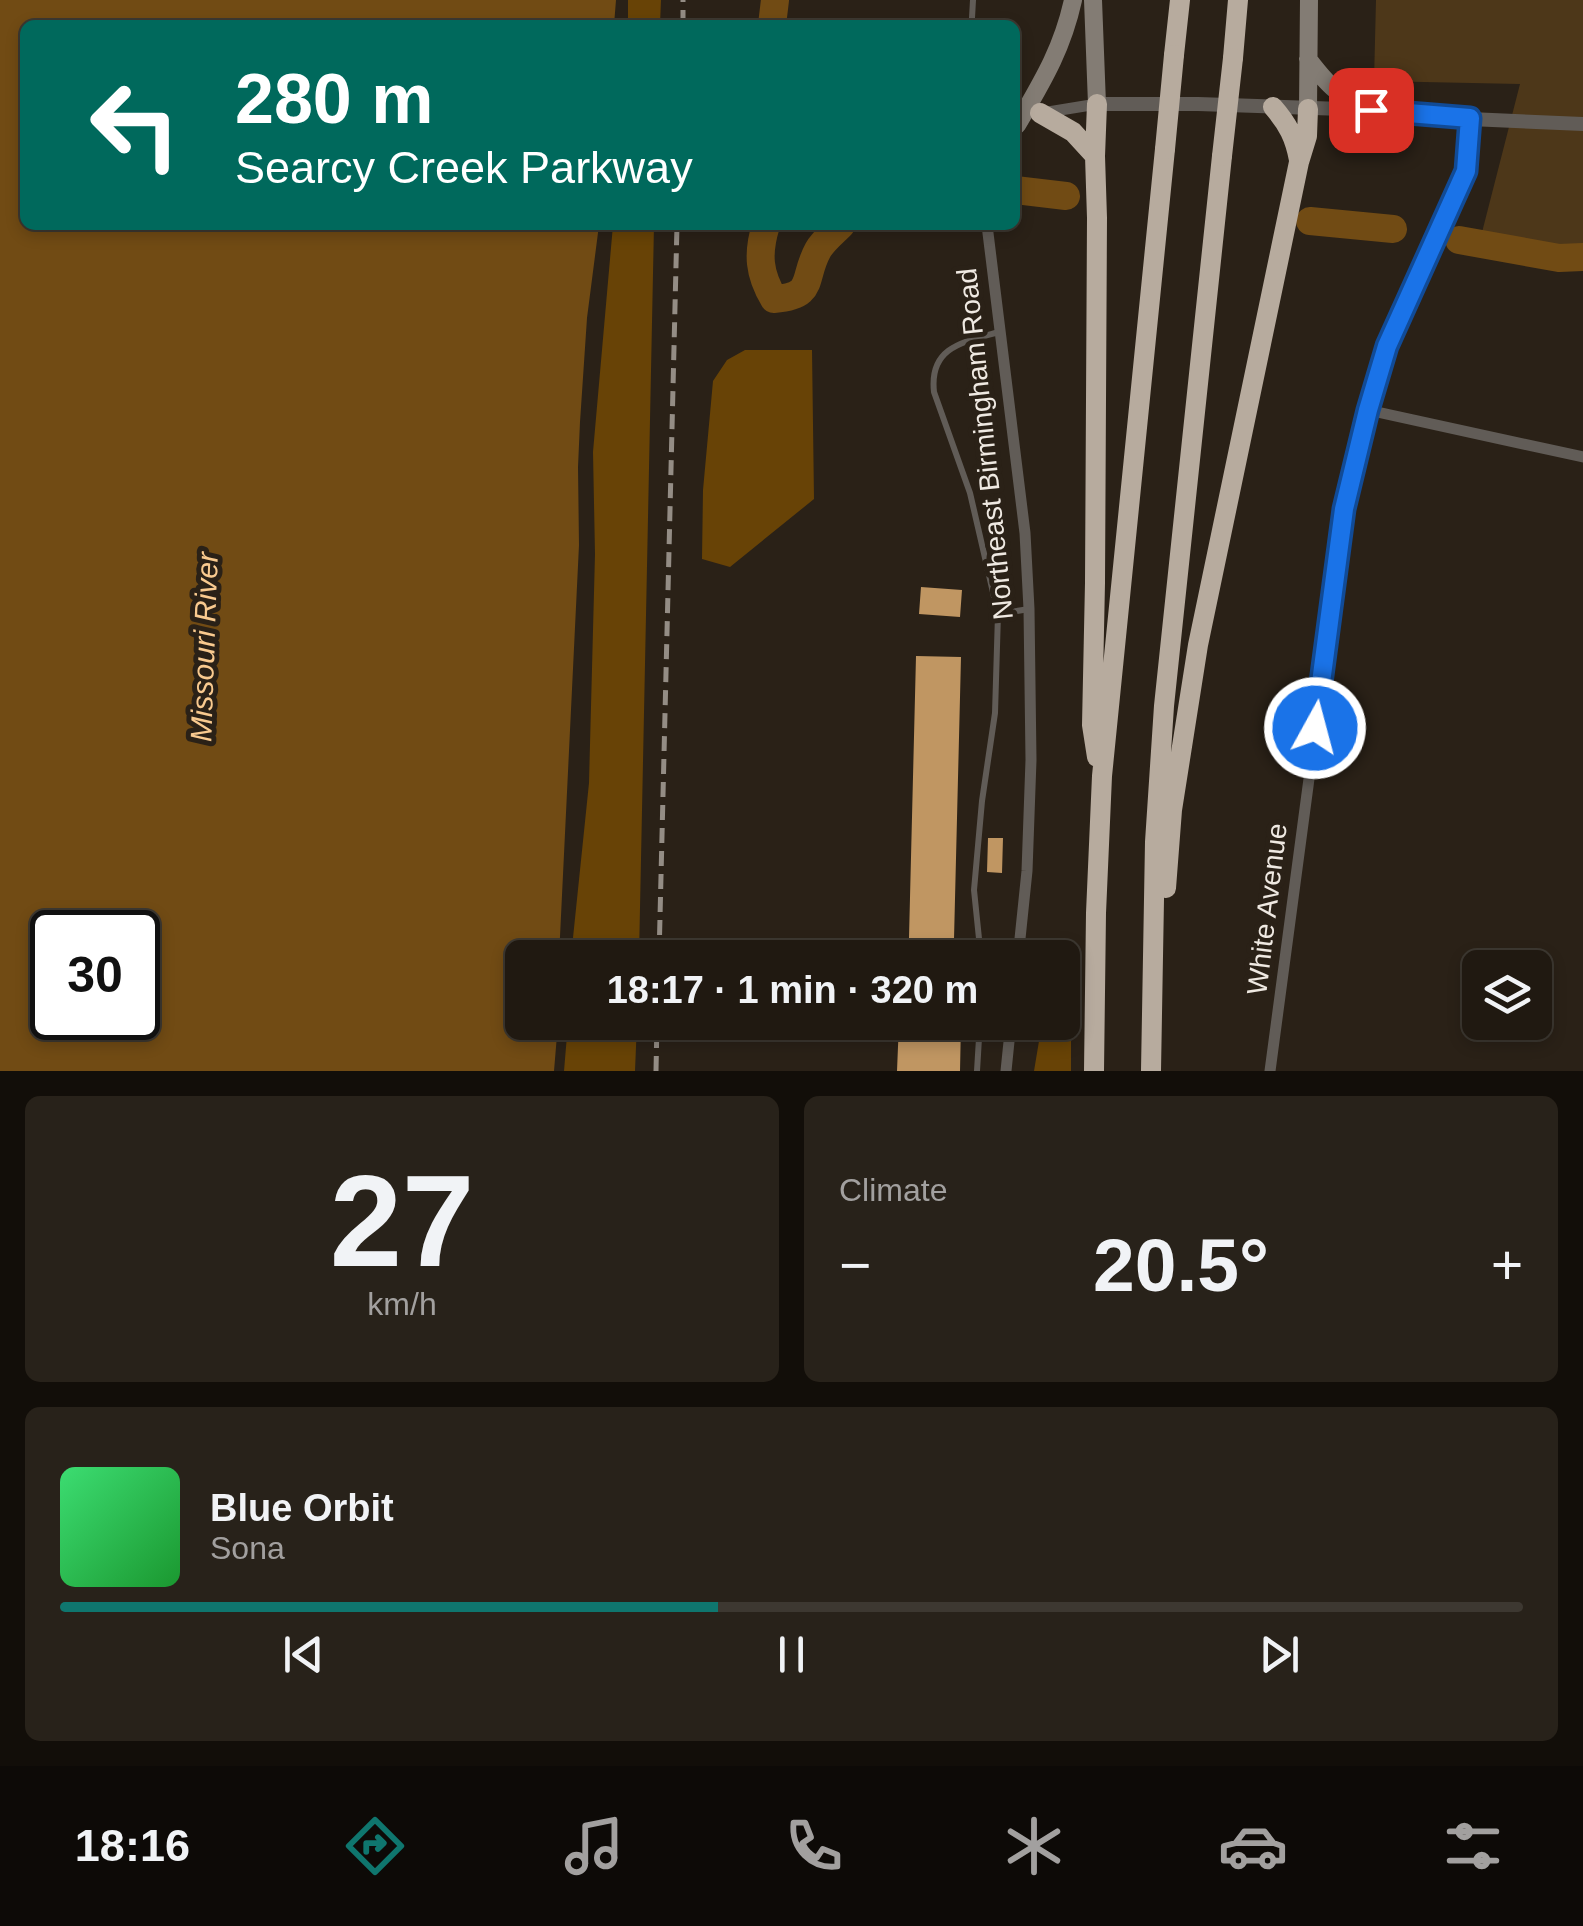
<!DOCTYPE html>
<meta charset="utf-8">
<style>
body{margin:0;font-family:Arial,sans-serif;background:#28221a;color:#f1f3f6;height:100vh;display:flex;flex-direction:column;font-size:38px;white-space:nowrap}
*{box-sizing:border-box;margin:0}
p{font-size:32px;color:#a2a09f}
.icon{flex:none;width:55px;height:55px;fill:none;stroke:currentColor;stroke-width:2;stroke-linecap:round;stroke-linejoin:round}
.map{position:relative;height:1071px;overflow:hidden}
.side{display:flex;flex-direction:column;gap:25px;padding:25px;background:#120e09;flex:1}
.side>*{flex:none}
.banner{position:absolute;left:20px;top:20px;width:1000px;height:210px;border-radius:15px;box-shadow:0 5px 15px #0003,0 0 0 2px #3d3831;background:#00695c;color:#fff;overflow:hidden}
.buttons{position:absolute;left:1462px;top:950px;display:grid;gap:20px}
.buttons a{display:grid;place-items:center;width:90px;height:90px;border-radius:15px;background:#201911;box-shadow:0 5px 15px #0003,0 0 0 2px #3d3831;font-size:50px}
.speed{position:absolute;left:30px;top:910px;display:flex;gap:20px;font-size:50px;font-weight:700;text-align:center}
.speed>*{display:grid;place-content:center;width:130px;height:130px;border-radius:50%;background:#201911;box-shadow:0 5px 15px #0003,0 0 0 2px #3d3831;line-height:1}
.speed .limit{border:5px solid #111;border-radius:15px;background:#fff;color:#111}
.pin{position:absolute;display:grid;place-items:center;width:85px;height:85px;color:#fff;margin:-42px;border-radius:20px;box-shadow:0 5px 15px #0006}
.me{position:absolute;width:110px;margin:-55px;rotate:7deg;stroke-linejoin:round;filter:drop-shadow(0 0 8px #0008)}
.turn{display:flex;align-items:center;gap:35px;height:210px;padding:0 50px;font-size:45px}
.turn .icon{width:130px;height:130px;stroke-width:2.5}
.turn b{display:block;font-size:70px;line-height:85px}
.big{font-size:75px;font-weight:700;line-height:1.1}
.side .widget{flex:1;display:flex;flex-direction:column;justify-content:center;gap:15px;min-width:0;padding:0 35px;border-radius:15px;background:#28221a}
.side .dial{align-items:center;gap:0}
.dial b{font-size:130px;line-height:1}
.song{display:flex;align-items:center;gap:30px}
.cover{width:120px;height:120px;border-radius:15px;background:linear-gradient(135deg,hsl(140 70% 55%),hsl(130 70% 35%))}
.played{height:10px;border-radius:5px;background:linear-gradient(90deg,#0f766e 45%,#3d3831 45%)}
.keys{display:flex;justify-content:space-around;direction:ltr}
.heat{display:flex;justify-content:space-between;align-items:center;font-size:55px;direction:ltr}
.side .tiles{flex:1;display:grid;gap:25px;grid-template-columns:1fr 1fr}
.widget:last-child{grid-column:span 2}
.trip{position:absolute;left:505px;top:940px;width:575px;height:100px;border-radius:15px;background:#201911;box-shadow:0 5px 15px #0003,0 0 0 2px #3d3831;font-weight:700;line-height:100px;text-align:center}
.dock{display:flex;height:160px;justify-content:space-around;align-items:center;background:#0d0a07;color:#a2a09f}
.dock .icon{width:70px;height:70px}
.dock .selected{color:#0f766e}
.dock b{font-size:45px;color:#f1f3f6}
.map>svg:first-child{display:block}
.green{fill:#4d3719}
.forest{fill:#684306}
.water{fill:#714b14;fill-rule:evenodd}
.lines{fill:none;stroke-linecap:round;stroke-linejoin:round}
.river{stroke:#714b14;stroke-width:28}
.building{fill:#c09662}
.service{stroke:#615c57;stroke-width:6}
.minor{stroke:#615c57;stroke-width:11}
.tertiary{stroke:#615c57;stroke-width:14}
.secondary{stroke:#837c74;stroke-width:18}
.motorway{stroke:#b7ab9e;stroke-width:20}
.rail{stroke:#948d85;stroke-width:5;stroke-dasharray:15 8;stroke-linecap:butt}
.motorway-bridge{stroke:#b7ab9e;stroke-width:20}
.route-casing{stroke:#114b97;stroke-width:25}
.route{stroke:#1a73e8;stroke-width:18}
.labels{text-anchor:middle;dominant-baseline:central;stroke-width:10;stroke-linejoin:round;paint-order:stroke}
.street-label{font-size:28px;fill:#efe9e2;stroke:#2a2117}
.water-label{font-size:30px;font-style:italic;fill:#f9ca8f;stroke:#2a2117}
</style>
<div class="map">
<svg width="1583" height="1071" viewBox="0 0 1583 1071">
<rect width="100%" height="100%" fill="#2a2117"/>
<path class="green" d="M1376,0H1583V257L1559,258L1479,244L1520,84L1374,81Z"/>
<path class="forest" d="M628,0H661L660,25H628Z
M613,225H654L639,957H571L589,783L595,554L593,452Z
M745,350H812L814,499L730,567L702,559L703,490L713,381L727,360Z
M1063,999H1071V1071H1034L1042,1023L1062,1022Z
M568,1023H637L635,1071H564Z"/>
<path class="water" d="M0,0H616L614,25H25V225H599L587,318L580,422L578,467L579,545L559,957L522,958V1022L558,1023L554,1071H0ZM52,932H138V1018H52Z"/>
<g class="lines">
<path class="river" d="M772,25L775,0
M1015,190L1066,196
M1310,221L1393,229
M766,225C757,254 759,274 774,299C816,296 802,279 818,250C823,241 833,233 841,225
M1459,240L1559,258L1583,257"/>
</g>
<path class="building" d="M921,587L962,590L960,617L919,614Z
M916,656L961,657L954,939H942V958H919V938H909Z
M988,838H1003L1002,873L987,872Z
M899,1022H961L960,1071H897Z"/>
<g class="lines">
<path class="service" d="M972,18L973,0
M998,614L1029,609
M981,958L974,890L982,801L995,713L998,614L970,493L934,392C929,347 963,342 999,332
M977,1071L980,1022"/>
<path class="minor" d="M1042,113L1097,104
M987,225L1025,533L1029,609L1031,760L1027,871L1018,958
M1368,410L1583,457
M1006,1071L1011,1022
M1270,1071L1345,509L1368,410L1387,346L1466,171L1470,119"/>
<path class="tertiary" d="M1097,104H1198L1371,110L1470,119L1583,124"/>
<path class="secondary" d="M1093,0L1097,104
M1308,59C1330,88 1338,95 1371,110
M1308,109L1309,0
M1017,125C1042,82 1062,50 1073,0"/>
<path class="motorway" d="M1174,55L1180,0
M1233,58L1238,0
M1273,107C1288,124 1295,138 1299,160
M1040,113L1073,132L1095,156
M1097,757L1092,725L1095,583L1097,218L1095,156L1097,104
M1166,888L1172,810L1198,645L1299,162L1307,136L1308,109
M1094,1071L1096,913L1102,776L1165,149
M1151,1071L1155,842L1164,706L1222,156"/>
<path class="rail" d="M683,25V0
M659,958L677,225
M656,1071L657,1022"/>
<path class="motorway-bridge" d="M1165,149L1174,55
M1222,156L1233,58"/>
</g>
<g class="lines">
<g class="route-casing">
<path id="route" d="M1315,728L1344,509L1368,410L1387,346L1466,171L1470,118L1371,110"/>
</g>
<use href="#route" class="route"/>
</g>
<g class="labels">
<g class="street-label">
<text transform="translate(985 444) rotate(-96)">Northeast Birmingham Road</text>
<text transform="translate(1267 909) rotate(-83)">White Avenue</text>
</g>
<g class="water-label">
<text transform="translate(204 647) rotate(-88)">Missouri River</text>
</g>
</g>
</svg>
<div class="buttons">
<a><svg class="icon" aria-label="layers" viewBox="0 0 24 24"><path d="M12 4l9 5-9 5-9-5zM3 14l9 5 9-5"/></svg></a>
</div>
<div class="speed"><div class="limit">30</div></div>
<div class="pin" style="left:1371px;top:110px;background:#d93025"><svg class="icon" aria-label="arrive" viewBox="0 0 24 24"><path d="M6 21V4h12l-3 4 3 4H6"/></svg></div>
<svg class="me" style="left:1315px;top:728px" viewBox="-20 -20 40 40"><circle r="17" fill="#1a73e8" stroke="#fff" stroke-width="3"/><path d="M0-11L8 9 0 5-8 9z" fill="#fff"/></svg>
<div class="trip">18:17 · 1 min · 320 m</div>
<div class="banner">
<div class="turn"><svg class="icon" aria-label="left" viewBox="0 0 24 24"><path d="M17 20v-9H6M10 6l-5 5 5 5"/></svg><div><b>280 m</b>Searcy Creek Parkway</div></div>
</div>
</div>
<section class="side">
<div class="tiles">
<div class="widget dial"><b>27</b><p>km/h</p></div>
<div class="widget"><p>Climate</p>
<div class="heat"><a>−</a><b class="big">20.5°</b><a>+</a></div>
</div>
<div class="widget">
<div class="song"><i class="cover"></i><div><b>Blue Orbit</b><p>Sona</p></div></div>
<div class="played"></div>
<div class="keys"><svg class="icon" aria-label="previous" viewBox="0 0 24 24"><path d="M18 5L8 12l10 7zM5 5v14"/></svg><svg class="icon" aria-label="pause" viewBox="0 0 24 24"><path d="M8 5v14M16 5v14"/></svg><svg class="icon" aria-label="next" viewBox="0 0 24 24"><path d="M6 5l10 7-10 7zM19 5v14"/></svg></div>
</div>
</div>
</section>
<nav class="dock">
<b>18:16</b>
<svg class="icon selected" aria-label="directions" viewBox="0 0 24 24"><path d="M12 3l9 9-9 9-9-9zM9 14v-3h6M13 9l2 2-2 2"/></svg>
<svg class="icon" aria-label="music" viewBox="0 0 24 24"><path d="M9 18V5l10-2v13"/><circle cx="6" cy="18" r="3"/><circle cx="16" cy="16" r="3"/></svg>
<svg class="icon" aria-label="phone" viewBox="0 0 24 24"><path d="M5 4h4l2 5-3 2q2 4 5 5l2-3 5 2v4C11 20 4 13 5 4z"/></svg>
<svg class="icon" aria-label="climate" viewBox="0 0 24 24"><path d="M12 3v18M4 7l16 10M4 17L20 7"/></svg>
<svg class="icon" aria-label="car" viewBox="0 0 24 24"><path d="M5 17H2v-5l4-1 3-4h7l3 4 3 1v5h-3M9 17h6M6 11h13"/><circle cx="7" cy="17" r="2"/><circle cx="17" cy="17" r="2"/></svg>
<svg class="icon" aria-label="filters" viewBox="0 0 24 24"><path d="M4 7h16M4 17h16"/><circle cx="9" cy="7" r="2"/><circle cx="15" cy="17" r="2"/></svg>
</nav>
